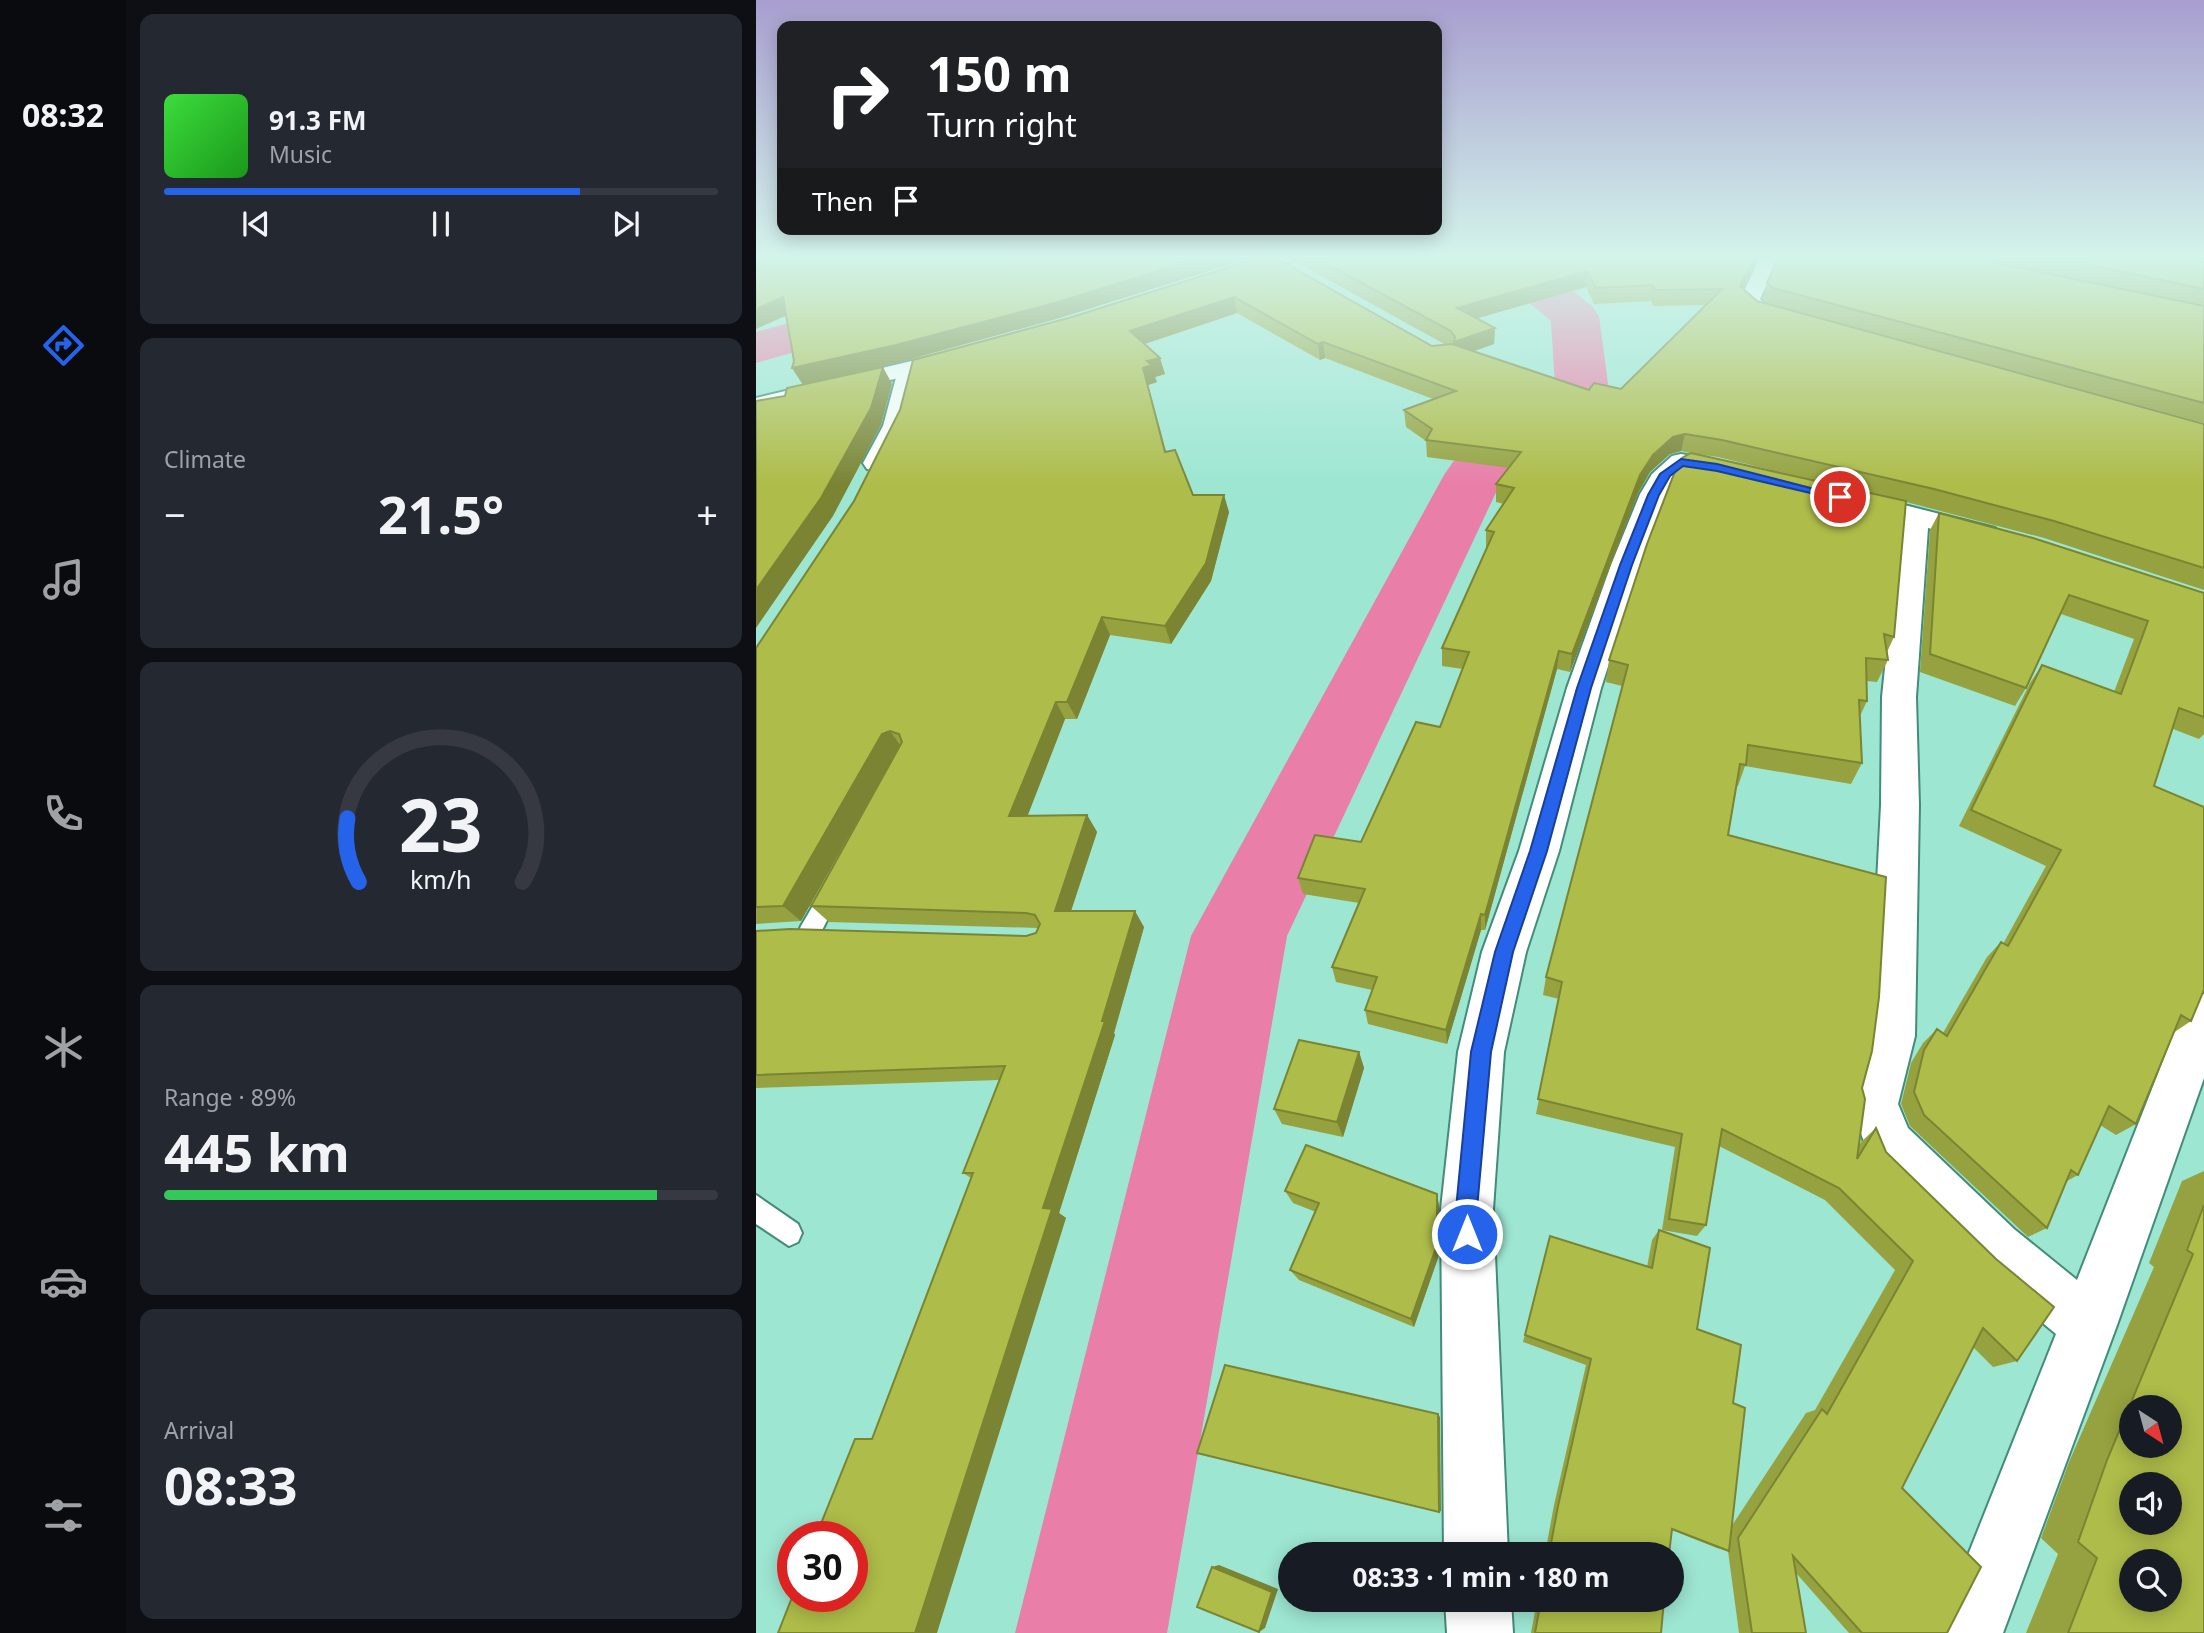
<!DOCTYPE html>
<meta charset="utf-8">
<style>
body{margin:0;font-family:"Noto Sans",sans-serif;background:#242831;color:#f1f3f6;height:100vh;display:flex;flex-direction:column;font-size:26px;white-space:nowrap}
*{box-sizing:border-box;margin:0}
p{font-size:23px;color:#9ea1a6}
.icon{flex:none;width:38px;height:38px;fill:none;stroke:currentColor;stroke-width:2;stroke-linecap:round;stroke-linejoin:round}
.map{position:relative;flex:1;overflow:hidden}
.drawer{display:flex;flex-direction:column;gap:14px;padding:14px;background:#0d0f14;width:630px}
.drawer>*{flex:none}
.guide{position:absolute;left:21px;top:21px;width:665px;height:214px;border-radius:14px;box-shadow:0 4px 18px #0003;background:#202124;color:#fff;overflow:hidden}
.needle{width:46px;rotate:144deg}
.controls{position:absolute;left:1363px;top:1395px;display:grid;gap:14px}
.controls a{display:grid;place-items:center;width:63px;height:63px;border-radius:50%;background:#171b24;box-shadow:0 4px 18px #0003;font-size:35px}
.speed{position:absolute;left:21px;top:1521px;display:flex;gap:14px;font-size:35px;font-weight:700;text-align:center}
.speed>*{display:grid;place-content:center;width:91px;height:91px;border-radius:50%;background:#171b24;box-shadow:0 4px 18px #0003;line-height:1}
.speed .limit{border:10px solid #d22;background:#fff;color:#111}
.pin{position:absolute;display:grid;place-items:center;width:60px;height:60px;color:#fff;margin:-30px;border:4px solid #fff;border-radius:50%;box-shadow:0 2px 7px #0007}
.me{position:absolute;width:77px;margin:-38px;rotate:0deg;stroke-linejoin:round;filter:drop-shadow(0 0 5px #0008)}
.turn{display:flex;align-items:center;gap:24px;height:147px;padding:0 35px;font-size:32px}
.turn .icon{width:91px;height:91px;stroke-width:2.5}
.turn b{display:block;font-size:49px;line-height:60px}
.then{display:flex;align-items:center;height:66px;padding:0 35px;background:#0003;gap:14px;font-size:26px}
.big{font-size:52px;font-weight:700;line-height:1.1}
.drawer .card{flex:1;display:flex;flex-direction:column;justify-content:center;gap:10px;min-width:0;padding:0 24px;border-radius:14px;background:#242831}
.drawer .dial{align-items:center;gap:0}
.dial svg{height:182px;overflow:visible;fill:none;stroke:#363941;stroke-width:7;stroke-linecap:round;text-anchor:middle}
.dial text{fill:#f1f3f6;stroke:none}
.song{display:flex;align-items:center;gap:21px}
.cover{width:84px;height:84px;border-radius:10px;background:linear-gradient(135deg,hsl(120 70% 55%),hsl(120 70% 35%))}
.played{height:7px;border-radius:4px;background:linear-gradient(90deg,#2563eb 75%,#363941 75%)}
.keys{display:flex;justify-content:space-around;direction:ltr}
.heat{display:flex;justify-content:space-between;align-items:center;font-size:38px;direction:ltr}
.charge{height:10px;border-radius:5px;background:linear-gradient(90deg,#34c759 89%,#363941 0)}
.trip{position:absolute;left:522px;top:1542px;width:406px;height:70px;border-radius:35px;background:#171b24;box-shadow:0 4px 18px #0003;font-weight:700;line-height:70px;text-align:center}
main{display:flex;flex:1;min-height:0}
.tabs{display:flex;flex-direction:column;width:126px;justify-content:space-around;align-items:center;background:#090b0e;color:#9ea1a6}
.tabs .icon{width:49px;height:49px}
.tabs .active{color:#2563eb}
.tabs b{font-size:32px;color:#f1f3f6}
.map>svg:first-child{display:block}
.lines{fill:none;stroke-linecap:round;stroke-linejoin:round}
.river{fill:#e97ea9;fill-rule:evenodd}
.service-casing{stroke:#438b7a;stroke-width:4}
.minor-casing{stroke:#438b7a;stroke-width:4}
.tertiary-casing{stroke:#438b7a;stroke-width:4}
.service{fill:#fff;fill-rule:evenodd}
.minor{fill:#fff;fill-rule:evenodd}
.tertiary{fill:#fff;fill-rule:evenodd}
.wall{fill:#96a23f;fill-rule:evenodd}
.shaded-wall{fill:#7a8433}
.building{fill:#aebc49;stroke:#7a8433;stroke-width:2;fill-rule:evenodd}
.route{fill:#2563eb;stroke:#184099;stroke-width:2}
</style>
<main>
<nav class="tabs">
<b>08:32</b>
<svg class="icon active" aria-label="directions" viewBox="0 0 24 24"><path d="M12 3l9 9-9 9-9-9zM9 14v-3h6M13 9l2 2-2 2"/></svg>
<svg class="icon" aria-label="music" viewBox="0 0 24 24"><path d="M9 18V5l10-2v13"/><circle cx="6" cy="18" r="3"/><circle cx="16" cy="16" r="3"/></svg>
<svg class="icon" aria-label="phone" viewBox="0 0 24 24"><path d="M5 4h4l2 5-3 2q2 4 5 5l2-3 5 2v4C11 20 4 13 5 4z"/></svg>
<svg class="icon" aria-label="climate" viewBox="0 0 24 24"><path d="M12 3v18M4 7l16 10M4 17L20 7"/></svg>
<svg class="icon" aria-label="car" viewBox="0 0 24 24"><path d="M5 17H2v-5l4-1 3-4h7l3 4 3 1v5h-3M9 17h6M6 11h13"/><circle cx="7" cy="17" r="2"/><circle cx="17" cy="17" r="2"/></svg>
<svg class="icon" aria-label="filters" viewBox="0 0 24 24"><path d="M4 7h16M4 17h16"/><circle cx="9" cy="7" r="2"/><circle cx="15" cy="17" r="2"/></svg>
</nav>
<section class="drawer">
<div class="card">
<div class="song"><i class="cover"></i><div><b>91.3 FM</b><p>Music</p></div></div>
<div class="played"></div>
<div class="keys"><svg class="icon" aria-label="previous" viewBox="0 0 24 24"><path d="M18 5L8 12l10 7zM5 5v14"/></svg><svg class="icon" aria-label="pause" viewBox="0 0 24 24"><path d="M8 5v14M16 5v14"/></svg><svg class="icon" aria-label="next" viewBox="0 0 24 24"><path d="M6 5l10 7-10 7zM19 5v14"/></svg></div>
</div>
<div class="card"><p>Climate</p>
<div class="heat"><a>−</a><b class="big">21.5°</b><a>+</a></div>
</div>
<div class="card dial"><svg viewBox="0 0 100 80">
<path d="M14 69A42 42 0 1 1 86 69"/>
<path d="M14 69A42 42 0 0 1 9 41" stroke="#2563eb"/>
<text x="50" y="56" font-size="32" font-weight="700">23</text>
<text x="50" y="72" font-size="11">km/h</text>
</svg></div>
<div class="card"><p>Range · 89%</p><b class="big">445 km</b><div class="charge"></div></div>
<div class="card"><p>Arrival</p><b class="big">08:33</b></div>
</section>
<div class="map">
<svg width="1448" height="1633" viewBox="0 0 1448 1633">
<rect width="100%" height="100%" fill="#9de6d2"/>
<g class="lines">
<path class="river" d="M258,256H320L314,265L231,298L0,363V332L199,278Z
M723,256H772L836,306L843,316L853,391L845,402L744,484L531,936L411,1633H259L435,936L688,475L697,462L799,386L795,321L729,265Z"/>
<g class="service-casing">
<path id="service" d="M76,882L83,885L86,891L83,897L61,940L53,942L45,940L42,933L45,926L69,885Z
M0,1195L42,1224L46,1233L42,1242L33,1246L0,1224Z"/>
</g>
<g class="minor-casing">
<path id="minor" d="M1005,256H1024L1004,299L1012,306L1042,314L1046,318L1042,322C1024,327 994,316 983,301Z
M153,363L161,365L164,370L151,426L129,469L120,471L111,469L107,463L127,426L142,370L145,365Z
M925,454L983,465L987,471L983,477L974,479L930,471L920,478L912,494L885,565L845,688L803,851L770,952L748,1052L737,1209L752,1554H688L685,1209L702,1052L726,952L763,851L811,688L855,565L884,494L896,474L916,456Z
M1097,492L1239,528L1243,534L1239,540L1229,543L1172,528L1160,697L1163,805L1159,1036L1142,1104L1152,1128L1258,1229L1321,1280L1425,1015L1432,1000L1448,994V1078L1361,1325L1247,1633H1181L1300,1334L1220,1267L1116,1163L1094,1104L1113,1036L1125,805L1126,697L1144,521L1087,506L1083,500L1087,494Z
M689,1600H755L757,1633H691Z"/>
</g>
<g class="tertiary-casing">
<path id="tertiary" d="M511,256H541L539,260L471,281L461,275L464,271Z
M206,349L214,351L217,356L214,361L0,412V398Z"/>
</g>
<use href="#service" class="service"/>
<use href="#minor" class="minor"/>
<use href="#tertiary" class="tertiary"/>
</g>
<path class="wall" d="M509,256L676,346L690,345L540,262V256H1003L987,289L1001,301L1448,424V590L1288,538L1150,502L1138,637L1131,652L1132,660L1121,682L1111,681V701L1104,716L1106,763L1095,784L989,766L982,786H980L972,835L1106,1088L1103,1146L1105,1142L1120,1128L1130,1152L1261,1361L1237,1367L1217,1347L1146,1488L1191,1633H1093L1040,1573L1050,1633H983L972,1551L961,1548L916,1530L913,1554H789L798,1505L830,1365L767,1342L794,1236L891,1267L896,1240L903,1230L941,1329L977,1403L975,1527L1050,1413L1059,1410L1139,1270L1069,1200L963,1146L950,1225L941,1236L906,1230L919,1147L780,1114L803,999L787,995L790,977L866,686L850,682L853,660L934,453L925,451L914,454L894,472L882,493L814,672L801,669L729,930H725L691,1044L612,1024L609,1010L616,990L580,982L576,967L603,903L547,894L542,878L605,842L684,727L707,669L686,666V648L731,548H730V530L748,504L740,502V484L753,468L671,457L670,441L650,427L648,410L677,399L569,358L564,360L481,313L389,344L409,374L399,377L401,382L392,385L410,452L437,495L473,512L455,581L415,644L354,635L321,719H309L271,816L331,815L341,832L315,911L388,927L358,1033L359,1035L303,1213L310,1218L116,1439L215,1178L207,1173L243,1080L0,1088V931L270,936L280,933L282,928L73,922L55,906L141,751L45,921L0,924V648L316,317ZM830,287L838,304L895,301L897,306L950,305L865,389L833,390L718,351L738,344L739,328L721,318ZM942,454L962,457L1044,477Z
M1211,256H1448V423L1013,304L1007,298L1011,283L1350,286Z
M1183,513L1448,593V734L1443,739L1417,729L1398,786L1435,1021L1417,1033L1380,1124L1360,1135L1344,1125L1322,1175L1311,1181L1291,1228L1272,1237L1154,1126L1145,1104L1155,1063L1167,1043L1181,1029L1187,1033L1231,957L1245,942L1247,944L1290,866L1203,826L1274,683L1286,665L1358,692L1378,639L1305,614L1270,688L1259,706L1164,672L1174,530Z
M603,1052L608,1068L587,1137L526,1124L518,1109Z
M1448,1171V1633H1270L1302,1554L1285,1538L1313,1462L1398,1267L1393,1263L1426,1181Z
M529,1191L681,1194L683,1206V1255L658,1327L543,1280L534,1270L560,1212L537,1203Z
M781,1600H908L905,1633H775Z"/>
<path class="shaded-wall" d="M450,256H501L304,318L148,361L47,385L36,368Z
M999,256H1003L980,302L984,286Z
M831,271L830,287L702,324L701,308Z
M27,297L36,313L0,329V309Z
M478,297L481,313L379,347L374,331Z
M739,328L738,344L698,358V342Z
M567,342L569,358L564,360L562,344Z
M404,358L409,374L399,377L401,382L392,385L415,469L387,368L391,361Z
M127,367L136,384L125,425L77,516L0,628V590Z
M929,434L925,451L914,454L894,472L882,493L814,672L816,654L884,475L897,455L917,437Z
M468,495L473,512L455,581L415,644L409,626Z
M346,617L354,635L321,719L311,702Z
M803,651L801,669L729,930V915Z
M300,702L309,719L265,833L253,816Z
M134,731L147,749L140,752L45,921L27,906L126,734Z
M331,815L341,832L310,926L299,911Z
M379,911L388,927L358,1033L359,1035L303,1213L310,1218L181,1633H159L287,1208L346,1021Z
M725,914V930L691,1044L690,1030Z
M603,1052L608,1068L587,1137L581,1122Z
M681,1194L683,1206V1255L658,1327L655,1319Z
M682,1414L684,1417L685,1511L683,1512Z
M463,1565L522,1589L509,1628L503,1632L456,1567Z"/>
<path class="building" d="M8,256H450L299,303L140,345L36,368L38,361L27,297L0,309V259Z
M509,256H516L676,346L696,344L833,390L838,383L865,389L966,289L899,290L897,285L840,288L831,271L701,308L739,328L698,342L699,337L695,331L556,256H999L984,286L1001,301L1448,424V568L1298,521L1178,489L966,440L929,434L917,437L897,455L884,475L816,654L803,651L729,915L725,914L690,1030L609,1010L621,977L576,967L609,889L542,878L559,835L605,842L660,722L684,727L713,652L686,648L738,532L730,530L758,488L740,484L765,452L670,440L676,429L648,410L700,391L567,342L562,344L478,297L374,331L404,358L391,361L396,365L387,368L409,452L419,450L437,495H468L450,563L409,626L346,617L311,702H300L253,816L331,815L299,911H379L346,1021H349L287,1208L296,1209L159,1633H22L37,1595L96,1596V1536H60L99,1439H116L217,1173H207L249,1066L0,1075V931L34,929L270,936L280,933L284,924L279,915L270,913L55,906L146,742L143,734L134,731L126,734L27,906L0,907V648L98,501L144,410L157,360L316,317Z
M1023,256H1207L1448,306V403L1017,288L1011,283Z
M1291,256H1448V289Z
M127,367L115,408L65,498L0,590V401L29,396L31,388Z
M935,453L1150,501L1138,637L1128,634L1132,660L1110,658L1111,701L1103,700L1106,763L992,745L990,765L984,764L972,835L1130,877L1123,997L1116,1051L1106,1088L1109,1099L1101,1159L1120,1128L1130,1152L1240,1259L1298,1307L1261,1361L1227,1328L1146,1488L1225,1567L1191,1633H1106L1037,1556L1050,1633H996L982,1538L1066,1409L1071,1414L1157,1261L1083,1188L966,1129L950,1225L913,1219L926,1134L782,1099L806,982L790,977L872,665L853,660L891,544L918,474L926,458Z
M1183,513L1277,538L1448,593V717L1423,708L1398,786L1448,807V990L1435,1021L1425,1015L1380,1124L1353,1106L1322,1175L1315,1170L1291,1228L1168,1115L1158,1092L1168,1050L1181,1029L1191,1036L1245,942L1252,946L1305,850L1215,810L1286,665L1365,694L1392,621L1313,595L1270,688L1174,654Z
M543,1040L603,1052L581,1122L518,1109Z
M550,1145L681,1194V1245L655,1319L534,1270L563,1203L529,1191Z
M1448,1205V1633H1312L1341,1558L1322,1542L1351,1460L1437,1254L1431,1250ZM1376,1407H1414V1446H1376ZM1376,1484H1414V1522H1376ZM1376,1561H1414V1600H1376Z
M903,1230L954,1248L941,1329L985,1345L977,1403L989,1408L973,1551L916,1529L913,1554H793L802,1506L835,1359L769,1335L794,1236L896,1268Z
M469,1365L682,1414L683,1512L441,1453Z
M456,1567L516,1592L503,1632L441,1607Z
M785,1600H908L905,1633H779Z"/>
<linearGradient id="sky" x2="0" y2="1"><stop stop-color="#a89ecf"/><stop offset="0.53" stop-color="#d3f4eb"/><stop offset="1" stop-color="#d3f4eb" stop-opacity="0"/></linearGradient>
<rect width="1448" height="485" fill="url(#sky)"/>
<path class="route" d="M925,459L961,464L1090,497L1084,500L961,471L927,466L914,476L903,495L876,565L835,688L791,851L757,952L735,1052L721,1209L722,1234L719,1242L711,1245L704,1242L700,1234V1209L715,1052L739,952L774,851L821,688L864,565L892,495L904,474Z"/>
</svg>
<div class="controls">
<a><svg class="needle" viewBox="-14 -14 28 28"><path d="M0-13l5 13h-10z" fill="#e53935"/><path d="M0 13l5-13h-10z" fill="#9ea1a6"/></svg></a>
<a><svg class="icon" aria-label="sound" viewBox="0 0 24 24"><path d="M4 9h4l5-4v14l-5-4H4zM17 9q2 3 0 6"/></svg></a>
<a><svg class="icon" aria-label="search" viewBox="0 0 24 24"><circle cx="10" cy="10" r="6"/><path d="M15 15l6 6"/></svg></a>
</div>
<div class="speed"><div class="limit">30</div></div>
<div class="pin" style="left:1084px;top:497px;background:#d93025"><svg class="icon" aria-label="arrive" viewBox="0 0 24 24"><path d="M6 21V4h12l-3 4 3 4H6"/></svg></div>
<svg class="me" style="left:711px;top:1234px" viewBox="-20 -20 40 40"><circle r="17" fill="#2563eb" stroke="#fff" stroke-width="3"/><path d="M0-11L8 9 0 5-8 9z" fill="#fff"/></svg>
<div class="trip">08:33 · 1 min · 180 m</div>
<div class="guide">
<div class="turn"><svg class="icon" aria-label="right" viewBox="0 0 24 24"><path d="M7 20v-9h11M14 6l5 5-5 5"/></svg><div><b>150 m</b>Turn right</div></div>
<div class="then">Then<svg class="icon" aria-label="arrive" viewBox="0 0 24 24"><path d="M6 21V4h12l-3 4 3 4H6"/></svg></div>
</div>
</div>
</main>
